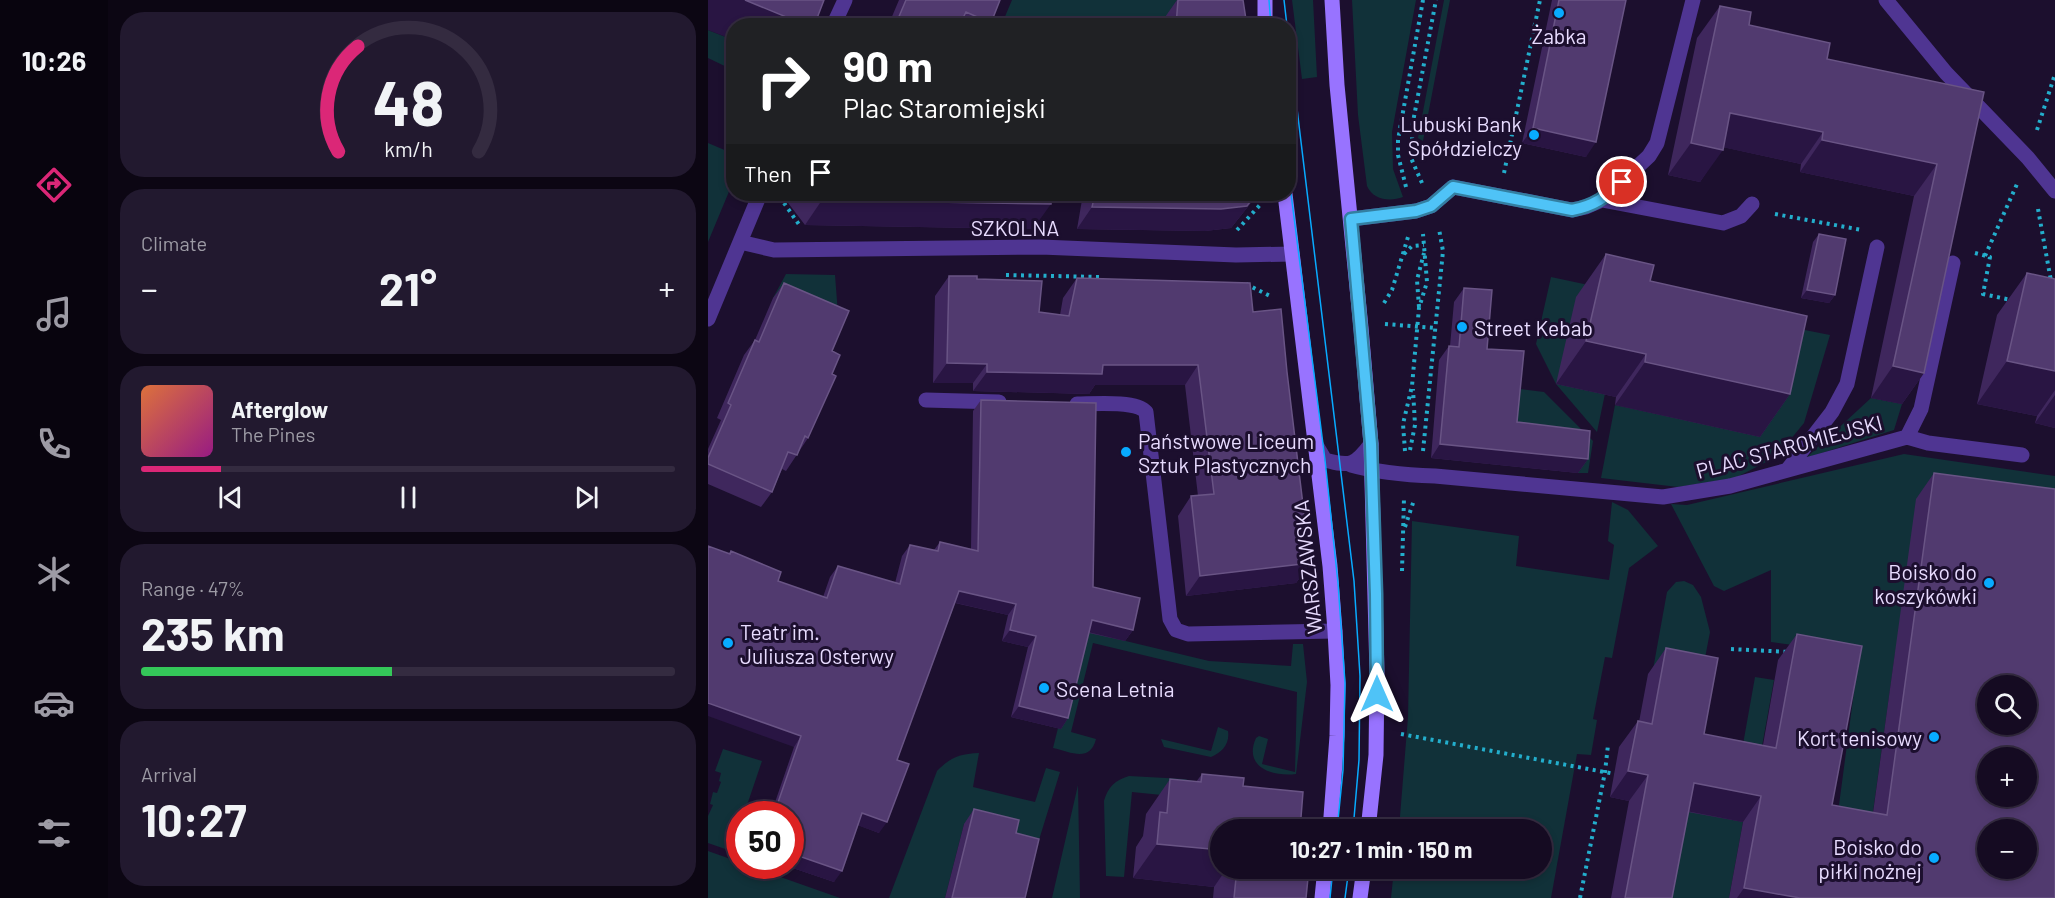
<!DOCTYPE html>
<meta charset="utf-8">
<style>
body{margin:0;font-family:Barlow,sans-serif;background:#22192f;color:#f1f3f6;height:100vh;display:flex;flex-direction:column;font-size:22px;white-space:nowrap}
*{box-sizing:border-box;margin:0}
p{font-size:20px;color:#9d9ba5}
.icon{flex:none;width:33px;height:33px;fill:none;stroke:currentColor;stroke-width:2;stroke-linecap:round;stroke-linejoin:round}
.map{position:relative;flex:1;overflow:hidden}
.panel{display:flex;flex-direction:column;gap:12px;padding:12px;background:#0c0613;width:600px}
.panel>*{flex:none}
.guide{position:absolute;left:18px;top:18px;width:570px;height:183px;border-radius:24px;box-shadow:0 3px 9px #0003,0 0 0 2px #342b40;background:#202124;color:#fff;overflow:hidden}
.fabs{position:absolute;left:1269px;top:675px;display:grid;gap:12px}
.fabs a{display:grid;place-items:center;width:60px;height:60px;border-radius:50%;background:#150b22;box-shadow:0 3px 9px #0003,0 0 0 2px #342b40;font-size:30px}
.speed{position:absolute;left:18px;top:801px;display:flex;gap:12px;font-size:30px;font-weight:700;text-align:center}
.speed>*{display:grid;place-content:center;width:78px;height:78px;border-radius:50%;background:#150b22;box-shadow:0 3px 9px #0003,0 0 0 2px #342b40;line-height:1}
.speed .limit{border:9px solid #d22;background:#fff;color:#111}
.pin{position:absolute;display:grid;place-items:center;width:51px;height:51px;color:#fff;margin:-26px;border:3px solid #fff;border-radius:50%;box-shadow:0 2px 6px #0007}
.me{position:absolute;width:66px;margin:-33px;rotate:0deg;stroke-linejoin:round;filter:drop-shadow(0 0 4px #0008)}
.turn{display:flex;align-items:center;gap:21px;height:126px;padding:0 18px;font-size:27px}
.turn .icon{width:78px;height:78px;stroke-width:2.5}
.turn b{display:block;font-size:42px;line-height:51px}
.then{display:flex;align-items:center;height:57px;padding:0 18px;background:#0003;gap:12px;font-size:22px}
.big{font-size:45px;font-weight:700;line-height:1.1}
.panel .tile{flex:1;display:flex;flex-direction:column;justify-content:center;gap:9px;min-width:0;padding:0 21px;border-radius:24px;background:#22192f}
.panel .dial{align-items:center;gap:0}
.dial svg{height:156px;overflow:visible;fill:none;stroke:#342b40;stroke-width:7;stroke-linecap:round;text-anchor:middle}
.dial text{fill:#f1f3f6;stroke:none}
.song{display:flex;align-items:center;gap:18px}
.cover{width:72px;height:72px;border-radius:9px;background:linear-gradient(135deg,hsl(20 70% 55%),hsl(310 70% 35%))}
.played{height:6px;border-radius:3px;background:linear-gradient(90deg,#db2777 15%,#342b40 15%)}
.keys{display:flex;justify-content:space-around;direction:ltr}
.heat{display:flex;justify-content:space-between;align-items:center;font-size:33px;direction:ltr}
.charge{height:9px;border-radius:4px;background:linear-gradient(90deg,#34c759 47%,#342b40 0)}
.trip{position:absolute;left:502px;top:819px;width:342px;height:60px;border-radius:30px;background:#150b22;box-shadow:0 3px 9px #0003,0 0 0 2px #342b40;font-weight:700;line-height:60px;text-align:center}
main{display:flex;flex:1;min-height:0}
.tabs{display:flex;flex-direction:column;width:108px;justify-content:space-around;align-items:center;background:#08040e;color:#9d9ba5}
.tabs .icon{width:42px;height:42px}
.tabs .active{color:#db2777}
.tabs b{font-size:27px;color:#f1f3f6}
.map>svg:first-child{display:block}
.green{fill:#113139}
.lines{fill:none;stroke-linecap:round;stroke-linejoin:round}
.path{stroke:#23aecc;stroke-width:4;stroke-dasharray:3 4.5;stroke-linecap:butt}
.service{stroke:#4f3592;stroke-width:15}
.minor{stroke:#4f3592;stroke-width:15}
.secondary{stroke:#9873ff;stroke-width:15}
.tram{stroke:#08abff;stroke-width:1.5}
.wall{fill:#3f275d}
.shaded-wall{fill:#291543}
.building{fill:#513a6f;stroke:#695485;stroke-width:1.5;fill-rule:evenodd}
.route-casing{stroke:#337fa1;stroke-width:15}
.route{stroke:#4fc3f7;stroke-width:10}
.poi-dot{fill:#08abff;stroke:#1c0f2e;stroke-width:2}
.labels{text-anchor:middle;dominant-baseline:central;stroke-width:6;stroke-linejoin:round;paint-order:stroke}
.poi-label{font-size:21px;fill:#e8dcff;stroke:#1c0f2e;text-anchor:end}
.street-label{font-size:21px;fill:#e8dcff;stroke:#1c0f2e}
</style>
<main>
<nav class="tabs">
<b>10:26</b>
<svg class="icon active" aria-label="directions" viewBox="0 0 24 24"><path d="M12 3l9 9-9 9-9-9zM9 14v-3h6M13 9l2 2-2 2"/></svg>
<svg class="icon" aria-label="music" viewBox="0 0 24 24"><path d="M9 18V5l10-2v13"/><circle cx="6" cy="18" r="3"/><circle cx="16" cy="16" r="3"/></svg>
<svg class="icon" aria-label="phone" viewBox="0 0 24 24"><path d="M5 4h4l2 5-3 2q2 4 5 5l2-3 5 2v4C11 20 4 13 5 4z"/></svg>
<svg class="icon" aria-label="climate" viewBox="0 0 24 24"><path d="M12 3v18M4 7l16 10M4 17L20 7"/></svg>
<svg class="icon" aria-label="car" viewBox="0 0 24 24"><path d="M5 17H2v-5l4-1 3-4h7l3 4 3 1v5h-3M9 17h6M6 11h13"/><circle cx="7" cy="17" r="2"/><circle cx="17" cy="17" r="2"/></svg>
<svg class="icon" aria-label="filters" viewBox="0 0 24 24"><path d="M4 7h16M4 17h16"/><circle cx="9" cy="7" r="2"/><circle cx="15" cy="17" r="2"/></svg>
</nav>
<section class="panel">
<div class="tile dial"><svg viewBox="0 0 100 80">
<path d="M14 69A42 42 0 1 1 86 69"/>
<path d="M14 69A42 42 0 0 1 24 15" stroke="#db2777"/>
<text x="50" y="56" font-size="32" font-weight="700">48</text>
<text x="50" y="72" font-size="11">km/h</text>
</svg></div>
<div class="tile"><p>Climate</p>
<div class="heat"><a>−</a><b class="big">21°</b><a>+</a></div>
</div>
<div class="tile">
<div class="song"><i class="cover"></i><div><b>Afterglow</b><p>The Pines</p></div></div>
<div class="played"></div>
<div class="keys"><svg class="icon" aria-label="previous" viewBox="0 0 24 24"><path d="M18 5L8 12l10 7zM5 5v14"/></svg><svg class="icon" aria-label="pause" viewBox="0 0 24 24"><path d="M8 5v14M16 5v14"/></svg><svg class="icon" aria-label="next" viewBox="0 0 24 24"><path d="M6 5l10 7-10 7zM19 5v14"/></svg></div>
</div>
<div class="tile"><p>Range · 47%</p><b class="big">235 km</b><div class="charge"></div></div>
<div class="tile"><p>Arrival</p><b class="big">10:27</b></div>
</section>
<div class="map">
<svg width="1347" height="898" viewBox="0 0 1347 898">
<rect width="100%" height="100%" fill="#1c0f2e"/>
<path class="green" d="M304,0H518L455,22L454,26H293Z
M584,0H605L609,77L594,79Z
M644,0H708L684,132L685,169L695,197C682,202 665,200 659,186L650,115Z
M736,0H742L715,141L710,138Z
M0,30L25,40V70L0,58Z
M0,143L26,154L25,182L0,242Z
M78,274L127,275L131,327L65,298Z
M843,277L918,293L889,432L848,384L828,344Z
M1031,317L1122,335L1096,423L1068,457L1027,478L970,487L893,478L907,405L1052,436Z
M804,388L836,392L885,441L880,473H870L799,436Z
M1163,398L1194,404L1186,430L1098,458Z
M1196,454L1347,476V517L1187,654L1153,898L1136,848L1131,805L1151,654L1063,642V570L1016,591L1006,586L963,504L979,505Z
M904,502L920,510L950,546L921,568L904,658L897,657L885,719L889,720L883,755L869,754L843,898H683L686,869L834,868V830L691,829L700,717L704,521L811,536L808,566L901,580L906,545L900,541Z
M976,581L985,585L993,597L1002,632L992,684L944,675L959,592L968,582Z
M376,631L501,661L583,666L585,644H595L599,682L588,774C564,777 535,767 548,738L551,736L560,739L554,764L587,772L589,692L385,643L363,732L388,739C382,763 363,752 345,748L350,728L352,729Z
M1047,677L1066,680L1049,774L1034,750Z
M510,727L520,731C522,744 514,752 503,757L456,747L453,739L503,751Z
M15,749L54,761L36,814H32L31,827L23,851L0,843V816L5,805L2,804L5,792L9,793L13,782L11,781L13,773L7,771Z
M271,753L265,787L327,802L338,768L352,772L313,898L256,824L237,898H181L229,771C243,757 251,754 271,753Z
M421,776L476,779L534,792L533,803L424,792L416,877L398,876L396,801C400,787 407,780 421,776Z
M370,785L372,898H344Z
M968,809L1035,822L1021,898H951Z
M0,851L31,862L32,866H41L132,898H0Z"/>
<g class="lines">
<path class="path" d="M1329,130L1347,74
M796,173L832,0
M714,183L703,158L705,122L728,0
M698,187L690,155V140L715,0
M76,203L92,226
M1330,209L1343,281
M1067,214L1154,230
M529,230L552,205
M1267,253L1282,257L1275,294L1303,300
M696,254L704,246L716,245
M1277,256L1309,184
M298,275L393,277
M538,284L564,297
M676,303L684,290L700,237
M711,307L709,280L716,253
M677,324L727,328
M702,450L707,425L705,389
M697,451L695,424L704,386L711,308L719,282L715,234
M715,451L735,251L731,229
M697,527L706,500
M694,571L696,498
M1023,649L1082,652
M693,734L907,774
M872,898L897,772L900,745"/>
<path class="service" d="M1178,0L1238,73L1320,158L1347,191
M894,200L941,156L949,143L985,0
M643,219L708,211L723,206L745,187L864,210L878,207L894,200L1015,223L1033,216L1044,204
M218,400L291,402
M369,404C384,404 428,400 438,412L462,619L468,630L480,634L627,631
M1199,437L1213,409L1245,263
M607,443L617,460C643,467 647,465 663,444
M643,465C671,473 698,475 727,476L955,497L1022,486L1199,437L1220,443L1314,455
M1080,469L1124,412L1139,384L1169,247"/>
<path class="minor" d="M125,26L137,0
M32,242L66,250L333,247L528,255L584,254
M0,319L52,194"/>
<path class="secondary" d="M624,0L629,85L653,328L663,444L669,673L668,755L660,830
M557,26V0
M577,194L622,566L627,631L630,685L629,736L622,830
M614,898L617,868
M652,898L656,868"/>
<path class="tram" d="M561,0L563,26
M576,0L579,26
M580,34L646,581L652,676L651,760L645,830
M580,170L617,460L630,583L637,683L635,770L629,830
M622,898L625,868
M637,898L641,868"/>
</g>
<path class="wall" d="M191,0H292L281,26H180Z
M469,0H535L539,26H454L455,20Z
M844,0H918L878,157L814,143Z
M1012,6L1041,25L1119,59L1276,92L1216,373L1194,404L1163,398L1206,196L1092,172L1093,164L1015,147L992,182L960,175L989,38Z
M74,194H344L325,229L97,225L74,195Z
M375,194H550L523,228L497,231L369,229Z
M1111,234L1127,295L1121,303L1093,298L1105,242Z
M898,254L942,281L1082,394L1052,437L907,405L908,397L848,384L868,297Z
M1319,273L1347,279V428L1327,423L1329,416L1269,404L1289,315Z
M241,276L269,279L331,312L352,315L355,298L369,278L545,312L579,372L602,563L588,583L478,596L470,516L483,496H490L477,385H387L381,394L265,391V383H225L227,296Z
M76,283L124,351V374L100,438L78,471L74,469L64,492L53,507L0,484V449L13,420L9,418L36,355L47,340L65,298Z
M756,288L809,422L880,459L870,473L723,458L731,360L741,346H742L746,302Z
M273,400L385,587L425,630L417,641L381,633L360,718L353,729L303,717L320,647L294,641L300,615L247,603L189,760L171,833L150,825L126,882L79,866H82V814H63L86,747L21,553L23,551L70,581L115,597L122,577L130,566L187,583L194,556L202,545L226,550L232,542L263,549L265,411Z
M1226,473L1347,898H1021L1035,822L980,812L964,898H903L921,801L902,797L911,747L930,721L931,722L940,674L958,648L996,734L1055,745L1070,660L1089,634L1124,805L1165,813L1208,499Z
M494,774L513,830V868H601L598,898H505L506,887L425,878L428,847L435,836L438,814L462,779L488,782Z
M266,809L308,833L317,898H237L256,824Z"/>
<path class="shaded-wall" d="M0,0H37L100,26H26V40L0,30Z
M1022,113L1115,132L1093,164L1000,144Z
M825,128L888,142L878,157L814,143Z
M1114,140L1229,164L1206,196L1092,172Z
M983,143L1015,150L992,182L960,175Z
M550,194L523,228L497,231L369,229L384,207Z
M114,200L343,204L325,229L97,225Z
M1099,290L1127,295L1121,303L1093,298Z
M878,341L938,354L908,397L848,384Z
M1299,361L1347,371V390L1329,416L1269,404Z
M937,362L1082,394L1052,437L907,405Z
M239,363L279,364L265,383H225Z
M395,365H490L477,385H387L381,394L265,391L279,372Z
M1185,366L1216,373L1194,404L1163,398Z
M1347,395V428L1327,423Z
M732,444L880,459L870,473L723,458Z
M602,563L588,583L478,596L492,576Z
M251,591L308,604L300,615L244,602Z
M384,620L425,630L417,641L376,631Z
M302,630L328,636L320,647L294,641Z
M0,703L93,736L86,747L0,716Z
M311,706L360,718L353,729L303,717Z
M920,771L940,775L921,801L902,797Z
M986,783L1053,796L1035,822L968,809Z
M154,813L179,822L171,833L146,824Z
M449,844L513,850V868H519L506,887L425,878Z
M82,853L134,871L126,882L79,866H82Z
M1036,888L1092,898H1029Z"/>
<path class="building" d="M37,0H116L106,26H100Z
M198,0H292L283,23L258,12L251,26H187Z
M470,0H535L539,26H468Z
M851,0H918L888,142L825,128Z
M1012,6L1043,12L1041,25L1122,43L1119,59L1276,92L1216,373L1185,366L1229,164L1114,140L1115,132L1022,113L1015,150L983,143Z
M357,22L376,26H357Z
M109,194H344L343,204L114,200Z
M387,194H548L539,206L513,209L384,207Z
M1111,234L1138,239L1127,295L1099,290Z
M898,254L946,265L942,281L1099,316L1082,394L937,362L938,354L878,341Z
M1319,273L1347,279V371L1299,361Z
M241,276H269V279L334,281L331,312L361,316L369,278L542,283L545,312L573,309L579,372L602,563L492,576L483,496L506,494L490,365H395L394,374L279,372V364L239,363Z
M76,283L141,311L124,351L132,355L124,374L128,376L100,438L97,436L89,455L80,452L64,492L0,464V458L23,405L20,403L47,340L51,342Z
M756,288L784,290L779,349L816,351L809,422L882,431L880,459L732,444L741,346L751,347Z
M273,400L388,403L385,587L432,598L425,630L384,620L360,718L311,706L328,636L302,630L308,604L251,591L189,760L201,764L179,822L154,813L134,871L82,853V814H66L93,736L0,703V704V546L22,554L23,551L73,572L70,581L119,598L130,566L192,584L202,545L230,551L232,542L270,551Z
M1226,473L1347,489V898H1092L1036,888L1053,796L986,783L964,898H917L940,775L920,771L930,721L944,724L958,648L1010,658L996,734L1068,748L1089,634L1154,646L1124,805L1179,815ZM1280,686H1318V724H1280ZM1280,758H1318V796H1280ZM1280,830H1318V868H1280Z
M494,774L536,778L535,786L595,792L592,830H513V850L449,844L452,812L459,813L462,779L493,782Z
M266,809L311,820L308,833L331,839L317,898H244Z
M529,868H601L598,898H526Z"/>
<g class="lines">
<g class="route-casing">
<path id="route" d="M669,694L668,594L663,444L643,219L708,211L723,206L745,187L864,210C886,206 898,197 914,182"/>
</g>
<use href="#route" class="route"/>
</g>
<g class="poi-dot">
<circle cx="851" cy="13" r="6"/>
<circle cx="826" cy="135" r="6"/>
<circle cx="754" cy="327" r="6"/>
<circle cx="418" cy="452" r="6"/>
<circle cx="1281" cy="583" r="6"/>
<circle cx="20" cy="643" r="6"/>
<circle cx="336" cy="688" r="6"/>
<circle cx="1226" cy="737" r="6"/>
<circle cx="1226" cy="858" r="6"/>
</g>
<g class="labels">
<g class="poi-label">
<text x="851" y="35" text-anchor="middle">Żabka</text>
<text x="814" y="123">Lubuski Bank<tspan x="814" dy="24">Spółdzielczy</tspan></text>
<text x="766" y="327" text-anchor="start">Street Kebab</text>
<text x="430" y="440" text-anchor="start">Państwowe Liceum<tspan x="430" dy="24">Sztuk Plastycznych</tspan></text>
<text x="1269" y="571">Boisko do<tspan x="1269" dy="24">koszykówki</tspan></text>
<text x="32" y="631" text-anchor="start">Teatr im.<tspan x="32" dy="24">Juliusza Osterwy</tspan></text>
<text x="348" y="688" text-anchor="start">Scena Letnia</text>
<text x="1214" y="737">Kort tenisowy</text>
<text x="1214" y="846">Boisko do<tspan x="1214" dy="24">piłki nożnej</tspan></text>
</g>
<g class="street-label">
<text x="307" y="227">SZKOLNA</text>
<text transform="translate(1081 446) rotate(-15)">PLAC STAROMIEJSKI</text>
<text transform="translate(599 567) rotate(-96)">WARSZAWSKA</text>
</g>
</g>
</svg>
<div class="fabs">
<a><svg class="icon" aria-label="search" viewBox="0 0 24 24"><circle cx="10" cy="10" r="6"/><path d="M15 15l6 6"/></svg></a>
<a>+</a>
<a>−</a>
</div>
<div class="speed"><div class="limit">50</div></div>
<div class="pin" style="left:914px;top:182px;background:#d93025"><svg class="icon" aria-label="arrive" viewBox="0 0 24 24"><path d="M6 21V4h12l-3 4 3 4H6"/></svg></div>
<svg class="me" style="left:669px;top:694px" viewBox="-20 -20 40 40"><path d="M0-17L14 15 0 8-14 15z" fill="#4fc3f7" stroke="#fff" stroke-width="4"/></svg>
<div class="trip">10:27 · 1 min · 150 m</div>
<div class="guide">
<div class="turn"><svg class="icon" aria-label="right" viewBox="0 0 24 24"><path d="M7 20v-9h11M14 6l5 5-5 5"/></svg><div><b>90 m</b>Plac Staromiejski</div></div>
<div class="then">Then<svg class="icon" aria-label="arrive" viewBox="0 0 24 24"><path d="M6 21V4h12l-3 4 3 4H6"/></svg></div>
</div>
</div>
</main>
